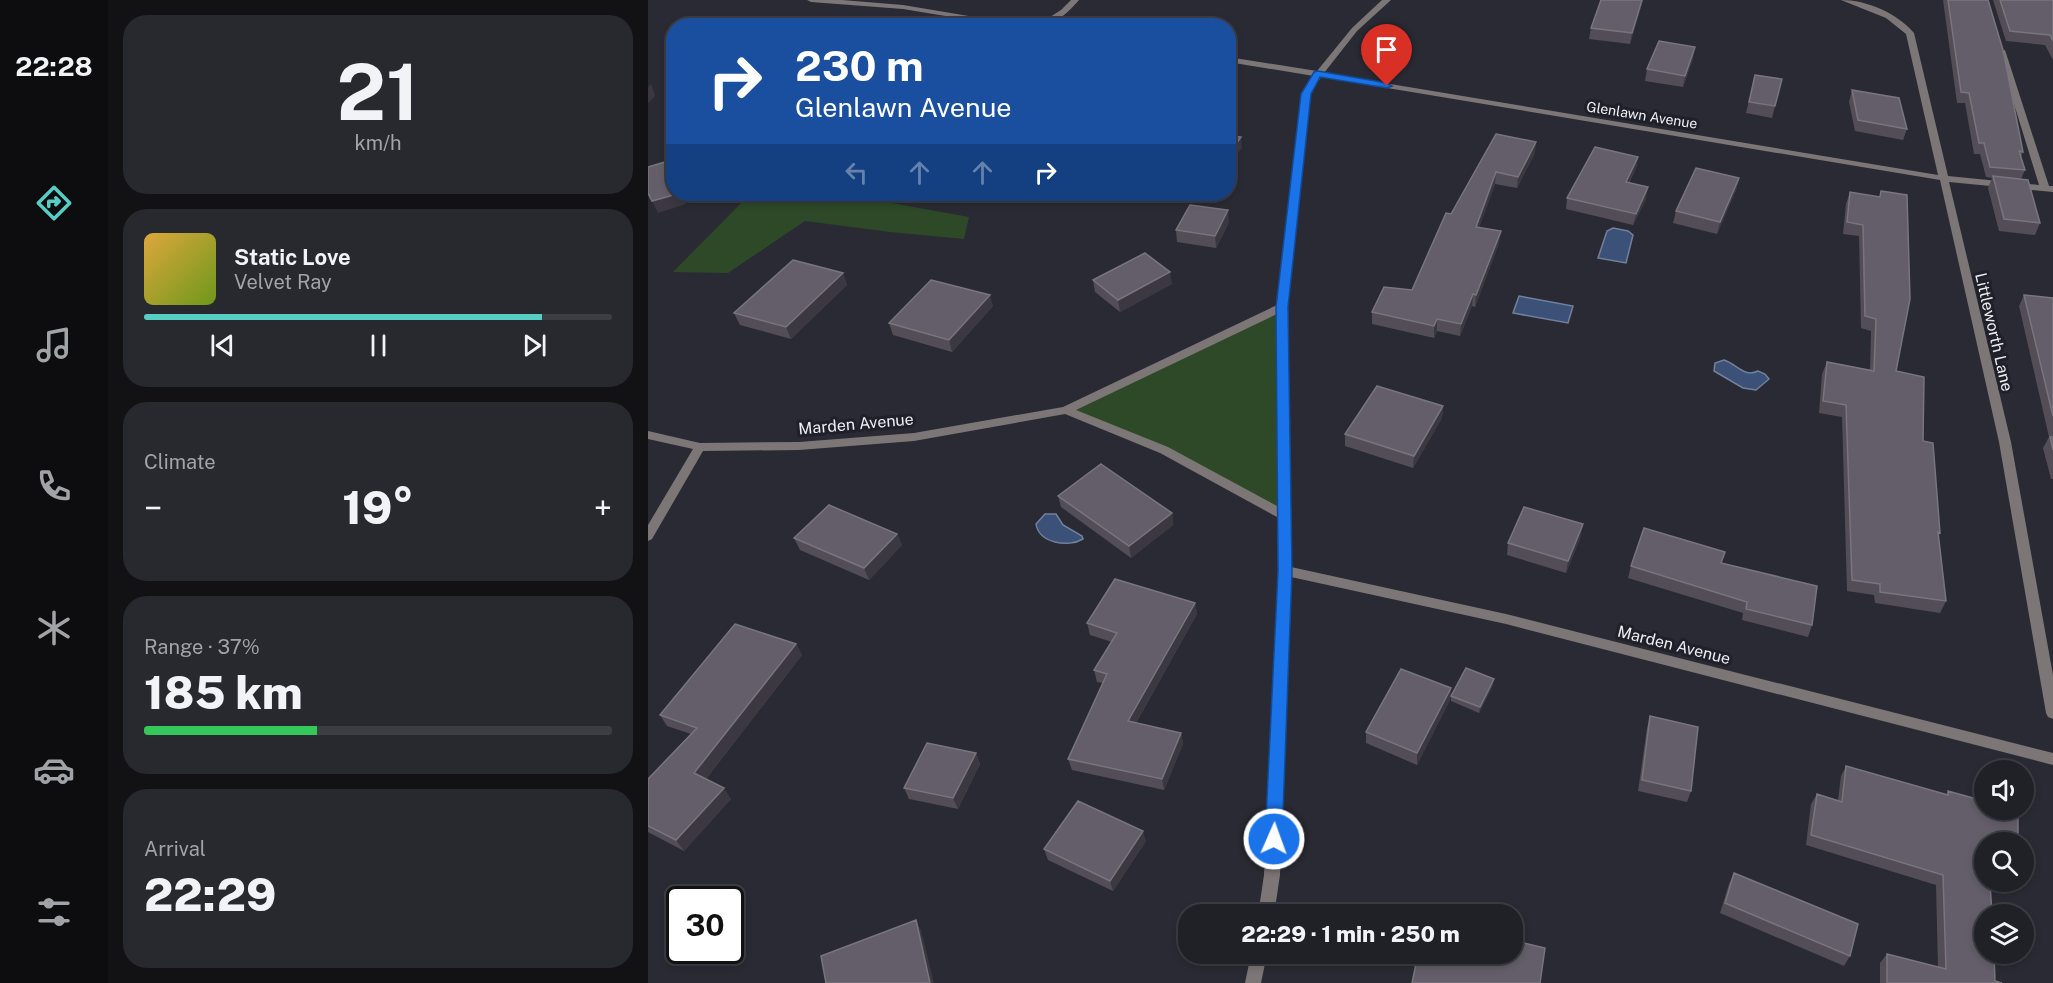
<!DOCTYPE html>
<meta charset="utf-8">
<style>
body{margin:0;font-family:"Public Sans",sans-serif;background:#28282f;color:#f1f3f6;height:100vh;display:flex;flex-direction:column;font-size:22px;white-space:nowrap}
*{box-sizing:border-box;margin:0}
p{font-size:20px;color:#a2a3a7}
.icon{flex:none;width:33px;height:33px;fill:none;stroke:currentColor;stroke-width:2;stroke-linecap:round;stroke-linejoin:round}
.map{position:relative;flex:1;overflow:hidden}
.details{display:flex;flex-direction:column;gap:15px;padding:15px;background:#121215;width:540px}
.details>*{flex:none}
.top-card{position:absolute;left:18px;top:18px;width:570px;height:183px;border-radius:24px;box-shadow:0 3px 9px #0003,0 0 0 2px #3d3e44;background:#1a4fa0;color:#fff;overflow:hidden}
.fabs{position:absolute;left:1326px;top:760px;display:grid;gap:12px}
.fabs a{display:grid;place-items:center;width:60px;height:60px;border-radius:50%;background:#202027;box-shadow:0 3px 9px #0003,0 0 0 2px #3d3e44;font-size:30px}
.speed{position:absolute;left:18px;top:886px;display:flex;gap:12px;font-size:30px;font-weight:700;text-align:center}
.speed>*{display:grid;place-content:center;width:78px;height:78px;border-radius:50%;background:#202027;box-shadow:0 3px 9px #0003,0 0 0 2px #3d3e44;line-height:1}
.speed .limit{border:3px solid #111;border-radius:9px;background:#fff;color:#111}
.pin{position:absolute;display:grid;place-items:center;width:51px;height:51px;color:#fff;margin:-62px -26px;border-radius:50% 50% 50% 0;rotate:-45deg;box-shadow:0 0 6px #0007}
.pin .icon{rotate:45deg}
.me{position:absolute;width:66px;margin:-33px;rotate:2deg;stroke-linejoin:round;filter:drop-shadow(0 0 4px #0008)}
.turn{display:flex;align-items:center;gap:21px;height:126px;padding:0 30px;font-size:27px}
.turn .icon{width:78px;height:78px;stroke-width:2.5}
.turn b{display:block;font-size:42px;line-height:51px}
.lanes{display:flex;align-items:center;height:57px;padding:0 30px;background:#0003;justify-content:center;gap:30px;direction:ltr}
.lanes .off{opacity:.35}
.big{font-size:45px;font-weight:800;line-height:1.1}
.details .card{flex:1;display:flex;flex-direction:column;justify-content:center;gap:9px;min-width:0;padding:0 21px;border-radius:24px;background:#28282f}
.details .dial{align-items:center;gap:0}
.dial b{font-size:78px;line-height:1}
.song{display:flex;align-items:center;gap:18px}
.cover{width:72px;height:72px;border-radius:9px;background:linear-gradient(135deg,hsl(40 70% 55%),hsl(80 70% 35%))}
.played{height:6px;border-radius:3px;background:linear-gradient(90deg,#56cec3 85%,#3d3e44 85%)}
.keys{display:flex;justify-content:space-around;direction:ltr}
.heat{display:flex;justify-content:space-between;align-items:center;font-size:33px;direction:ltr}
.charge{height:9px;border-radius:4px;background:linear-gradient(90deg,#34c759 37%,#3d3e44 0)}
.trip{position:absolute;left:530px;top:904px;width:345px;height:60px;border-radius:24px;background:#202027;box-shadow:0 3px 9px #0003,0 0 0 2px #3d3e44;font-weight:800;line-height:60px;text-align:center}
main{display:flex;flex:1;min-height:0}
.menu{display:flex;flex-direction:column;width:108px;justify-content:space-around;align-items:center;background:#0d0d10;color:#a2a3a7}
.menu .icon{width:42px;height:42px}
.menu .selected{color:#56cec3}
.menu b{font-size:27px;color:#f1f3f6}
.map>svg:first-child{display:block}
.green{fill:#2d4927}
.water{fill:#3c5177;stroke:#71809c;stroke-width:1.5}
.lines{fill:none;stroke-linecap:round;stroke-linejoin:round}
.street{fill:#7d7676;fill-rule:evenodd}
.wall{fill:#534d58}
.shaded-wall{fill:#3b3842}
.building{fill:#635e69;stroke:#79757e;stroke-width:1.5}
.route{fill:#1a73e8;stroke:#114b97;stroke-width:1.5}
.labels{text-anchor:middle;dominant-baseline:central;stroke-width:6;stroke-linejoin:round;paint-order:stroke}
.far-street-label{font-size:14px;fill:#ededf4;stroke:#20202a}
.street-label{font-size:16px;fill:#ededf4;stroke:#20202a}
</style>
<main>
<nav class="menu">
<b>22:28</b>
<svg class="icon selected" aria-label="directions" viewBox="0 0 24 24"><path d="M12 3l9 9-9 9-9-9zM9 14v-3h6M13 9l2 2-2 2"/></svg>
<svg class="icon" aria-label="music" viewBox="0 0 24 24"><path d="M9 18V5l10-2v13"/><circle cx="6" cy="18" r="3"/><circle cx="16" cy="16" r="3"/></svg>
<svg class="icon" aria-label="phone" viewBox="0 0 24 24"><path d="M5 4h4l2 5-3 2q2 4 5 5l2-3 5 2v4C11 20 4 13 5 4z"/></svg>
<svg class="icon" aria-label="climate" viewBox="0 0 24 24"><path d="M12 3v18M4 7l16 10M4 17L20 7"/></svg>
<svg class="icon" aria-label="car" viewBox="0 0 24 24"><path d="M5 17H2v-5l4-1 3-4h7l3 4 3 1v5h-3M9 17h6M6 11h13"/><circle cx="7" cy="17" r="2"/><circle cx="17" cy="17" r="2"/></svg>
<svg class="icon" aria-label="filters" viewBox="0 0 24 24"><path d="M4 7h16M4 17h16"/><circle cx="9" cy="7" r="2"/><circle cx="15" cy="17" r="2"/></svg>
</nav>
<section class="details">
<div class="card dial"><b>21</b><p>km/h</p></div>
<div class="card">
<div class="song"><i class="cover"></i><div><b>Static Love</b><p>Velvet Ray</p></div></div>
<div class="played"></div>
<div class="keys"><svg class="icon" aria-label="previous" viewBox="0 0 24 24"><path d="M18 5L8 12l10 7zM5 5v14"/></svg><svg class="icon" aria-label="pause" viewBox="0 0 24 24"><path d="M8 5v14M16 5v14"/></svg><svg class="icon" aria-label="next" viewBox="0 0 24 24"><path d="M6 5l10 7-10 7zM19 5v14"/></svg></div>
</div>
<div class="card"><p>Climate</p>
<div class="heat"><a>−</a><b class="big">19°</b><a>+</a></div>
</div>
<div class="card"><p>Range · 37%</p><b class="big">185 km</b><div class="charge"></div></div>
<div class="card"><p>Arrival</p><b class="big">22:29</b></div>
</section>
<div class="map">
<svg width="1405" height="983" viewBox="0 0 1405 983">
<rect width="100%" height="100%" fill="#2a2a34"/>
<path class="green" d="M102,194H194L321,217L316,239L242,232L157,221L80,273L25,272Z
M634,307L635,515L517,450L418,410Z"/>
<path class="water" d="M965,228L980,231L985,235L978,263L950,258L959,231Z
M871,296L925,306L920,323L865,313Z
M1076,360C1089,364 1096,378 1110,371L1117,374L1121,379L1108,390L1095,388L1066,371L1067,363Z
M397,514H408L415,525L434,536L435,539C420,548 391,543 388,524Z"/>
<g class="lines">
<path class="street" d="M159,0H194L255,5L381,26H358L255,9L163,2Z
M423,0H431C420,13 406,26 388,26L413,10Z
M734,0H743L709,31L676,73L1290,175L1258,34L1238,18L1193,0C1219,0 1249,13 1266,33L1300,176L1391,185L1350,52L1357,50L1401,186H1405V192L1301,182L1363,442L1405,675V719L1400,717L1398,713L1351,442L1292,180L673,77L662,94L639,307L643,567L858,614L1405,753V765L858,624L643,577L632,875L626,915H610L616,875L631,571L629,517L512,453L417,414L266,441L151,450L55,451L4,539L0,541V525L45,449L0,439V431L52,443L151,442L266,433L415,407L629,305L654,94L666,76L580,62V57L669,71L704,28ZM629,314V506L520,447L428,410Z
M603,954H619L613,983H597Z"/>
</g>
<path class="wall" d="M953,0H995L982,44L941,39L943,28Z
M1295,0H1340L1375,152L1373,157L1377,170L1373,179L1392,223L1387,235L1351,231L1340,188L1344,178L1338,177L1332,154H1326L1317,103H1309Z
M1345,0H1405V60L1397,45L1358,41Z
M1045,59L1035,87L997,81L999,69Z
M1107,75L1134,79L1124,118L1098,113Z
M1204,90L1259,129L1255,140L1207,131L1201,102Z
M848,134L887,153L869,188L847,184L831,227L851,243L827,307L824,306L812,336L789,331L786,338L724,324V312L764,290L803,214Z
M990,157L988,168L981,183L998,199L985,225L918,209L919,198Z
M1091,178L1088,190L1069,234L1025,223L1028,211Z
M1233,191L1248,371L1275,441L1292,533L1290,537L1298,601L1292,613L1227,603L1226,595L1199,591L1194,417L1171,413L1174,374L1179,362L1222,370L1223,331L1213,328L1211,236L1195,234L1198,204L1202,192L1231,197Z
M511,194H561L555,203Z
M581,222L568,248L529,242L528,230Z
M195,273L199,285L143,339L92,325L86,313Z
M445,280L524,284L472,312L447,292Z
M1376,295L1405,298V479H1403L1395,448L1401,437L1371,306Z
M345,306L304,352L245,335L241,323Z
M795,406L794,418L765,468L697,446V434Z
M410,496L524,513L525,525L483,558L413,507Z
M249,534L254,545L221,580L152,550L146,538Z
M933,536L918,573L859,555L860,543Z
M1073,563L1164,625L1160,637L1094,620L1095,613L980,578L983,566Z
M547,603L549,614L488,723L533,733L535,744L516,790L424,770L420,759L455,683L449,682L446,670L464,642L442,635L439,623Z
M148,644L154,655L58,779L83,799L36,851L0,832V779L43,734L19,726L12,715Z
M845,685L831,713L803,701V696Z
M803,688L802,700L769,765L718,743V732Z
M1002,716L1043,791L1039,802L990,791L999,728Z
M328,753L332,764L310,809L261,799L256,788Z
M1198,766L1298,795L1300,791L1336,843V882H1370L1362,892L1342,887L1347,981L1354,983H1232V963L1239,954L1290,967L1288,885L1158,845L1163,804L1169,794L1190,800L1193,776Z
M498,841L465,891L400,860L396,849Z
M1086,873L1202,956L1196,966L1072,913L1081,884Z"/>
<path class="shaded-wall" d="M994,0H995L982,44L984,33Z
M1047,47L1045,59L1035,87L1037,76Z
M3,84L7,96L0,103V87Z
M593,137L594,148L580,166V155Z
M888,142L887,153L869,188L870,177Z
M990,157L988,168L975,193L978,182Z
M848,172L847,184L827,239L828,227Z
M1091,178L1088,190L1069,234L1072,222Z
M1000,187L998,199L985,225L988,214Z
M29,194H34L38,204L10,213L4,201Z
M554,194H561L555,203Z
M580,210L581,222L568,248L567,236Z
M853,231L851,243L827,307L828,295Z
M522,272L524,284L472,312L470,300Z
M195,273L199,285L143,339L138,327Z
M825,294L824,306L812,336L813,324Z
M342,295L345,306L304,352L301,340Z
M789,319V331L786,338V326Z
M795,406L794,418L765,468L766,456Z
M524,513L525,525L483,558L481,546Z
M935,524L933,536L918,573L920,561Z
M249,534L254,545L221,580L216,568Z
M547,603L549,614L482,733L480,721Z
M148,644L154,655L54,784L46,773Z
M846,679L845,685L831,713L832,707Z
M803,688L802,700L769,765V753Z
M533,733L535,744L516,790L514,779Z
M328,753L332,764L310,809L305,798Z
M76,788L83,799L36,851L28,840Z
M495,831L498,841L465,891L462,881Z
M268,920L273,930L286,983H282Z"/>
<path class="building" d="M953,0H994L984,33L943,28Z
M1300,0H1340L1355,50L1375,152L1371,151L1377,170L1342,167L1336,143H1331L1321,93L1313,92Z
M1352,0H1405V41L1402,35L1362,31Z
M112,18L158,24L156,26H104Z
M1011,41L1047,47L1037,76L999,69Z
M1107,75L1134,79L1127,106L1101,102Z
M1204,90L1251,98L1259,129L1210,120Z
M848,134L888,142L870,177L848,172L828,227L853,231L828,295L825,294L813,324L789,319L786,326L724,312L736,287L764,290L798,213L803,214Z
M580,135L593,137L580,155Z
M947,147L990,157L978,182L1000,187L988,214L919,198Z
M17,162L26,178V194H29L4,201L0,193V167Z
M1048,168L1091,178L1072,222L1028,211Z
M1345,176L1380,180L1392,223L1356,219Z
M1233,191L1259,195L1262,299L1248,371L1276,377L1275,441L1285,443L1292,533L1290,532L1298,601L1232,592V584L1204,580L1198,405L1175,401L1179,362L1226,371L1228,319L1217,316L1215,225L1199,222L1202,192L1232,197Z
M542,205L580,210L567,236L528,230Z
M497,253L522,272L470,300L445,280Z
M145,260L195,273L138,327L86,313Z
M283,280L342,295L301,340L241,323Z
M1376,295L1405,298V416Z
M729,386L795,406L766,456L697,434Z
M1402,437H1405V450Z
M453,464L524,513L481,546L410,496Z
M181,505L249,534L216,568L146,538Z
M876,507L935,524L920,561L860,543Z
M996,528L1077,552L1073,563L1169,586L1164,625L1098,609L1099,602L983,566Z
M467,579L547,603L480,721L533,733L514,779L420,759L459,674L446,670L469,633L439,623Z
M87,624L148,644L46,773L76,788L28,840L0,826V779L49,728L12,715Z
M818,668L846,679L832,707L803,696Z
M753,669L803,688L769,753L718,732Z
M1002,716L1050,727L1043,791L994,780Z
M279,743L328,753L305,798L256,788Z
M1198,766L1300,795V791L1336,801V810L1370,811V843H1336V882H1342L1344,915H1336V954H1346L1347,981L1354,983H1239V954L1298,969L1295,875L1163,835L1169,794L1194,802Z
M430,801L495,831L462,881L396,849Z
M1086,873L1210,924L1202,956L1077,903Z
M268,920L282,983H178L173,956Z
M864,940L897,948L892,983H764L770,954H864Z"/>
<path class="route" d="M670,71L739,83L744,86L739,88L672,77L663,94L640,307L644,571L634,839L632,844L626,847L620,844L617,839L630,571L628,307L653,94L666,72Z"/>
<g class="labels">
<g class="far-street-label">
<text transform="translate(994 115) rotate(9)">Glenlawn Avenue</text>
</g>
<g class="street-label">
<text transform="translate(1346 332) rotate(77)">Littleworth Lane</text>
<text transform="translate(208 424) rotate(-5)">Marden Avenue</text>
<text transform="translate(1026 645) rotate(14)">Marden Avenue</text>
</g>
</g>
</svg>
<div class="fabs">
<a><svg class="icon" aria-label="sound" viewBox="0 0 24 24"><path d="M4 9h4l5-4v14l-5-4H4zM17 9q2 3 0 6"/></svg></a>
<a><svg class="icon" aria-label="search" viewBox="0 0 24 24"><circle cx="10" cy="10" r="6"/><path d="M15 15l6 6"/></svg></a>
<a><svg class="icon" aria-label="layers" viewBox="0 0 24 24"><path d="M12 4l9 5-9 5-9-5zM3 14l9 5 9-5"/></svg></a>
</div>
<div class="speed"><div class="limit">30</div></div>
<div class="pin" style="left:739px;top:86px;background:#d93025"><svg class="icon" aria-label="arrive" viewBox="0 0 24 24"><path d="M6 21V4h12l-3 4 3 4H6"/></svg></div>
<svg class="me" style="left:626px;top:839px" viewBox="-20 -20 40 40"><circle r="17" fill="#1a73e8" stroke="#fff" stroke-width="3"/><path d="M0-11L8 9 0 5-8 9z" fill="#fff"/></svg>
<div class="trip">22:29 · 1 min · 250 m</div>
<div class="top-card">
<div class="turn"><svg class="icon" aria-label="right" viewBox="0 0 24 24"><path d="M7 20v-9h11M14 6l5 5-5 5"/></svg><div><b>230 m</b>Glenlawn Avenue</div></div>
<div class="lanes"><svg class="icon off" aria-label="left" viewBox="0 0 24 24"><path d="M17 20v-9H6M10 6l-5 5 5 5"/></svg><svg class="icon off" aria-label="ahead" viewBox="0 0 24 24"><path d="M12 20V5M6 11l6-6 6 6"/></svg><svg class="icon off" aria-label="ahead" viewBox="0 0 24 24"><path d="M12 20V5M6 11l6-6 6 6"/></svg><svg class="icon" aria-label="right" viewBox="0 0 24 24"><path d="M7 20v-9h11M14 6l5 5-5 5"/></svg></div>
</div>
</div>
</main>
